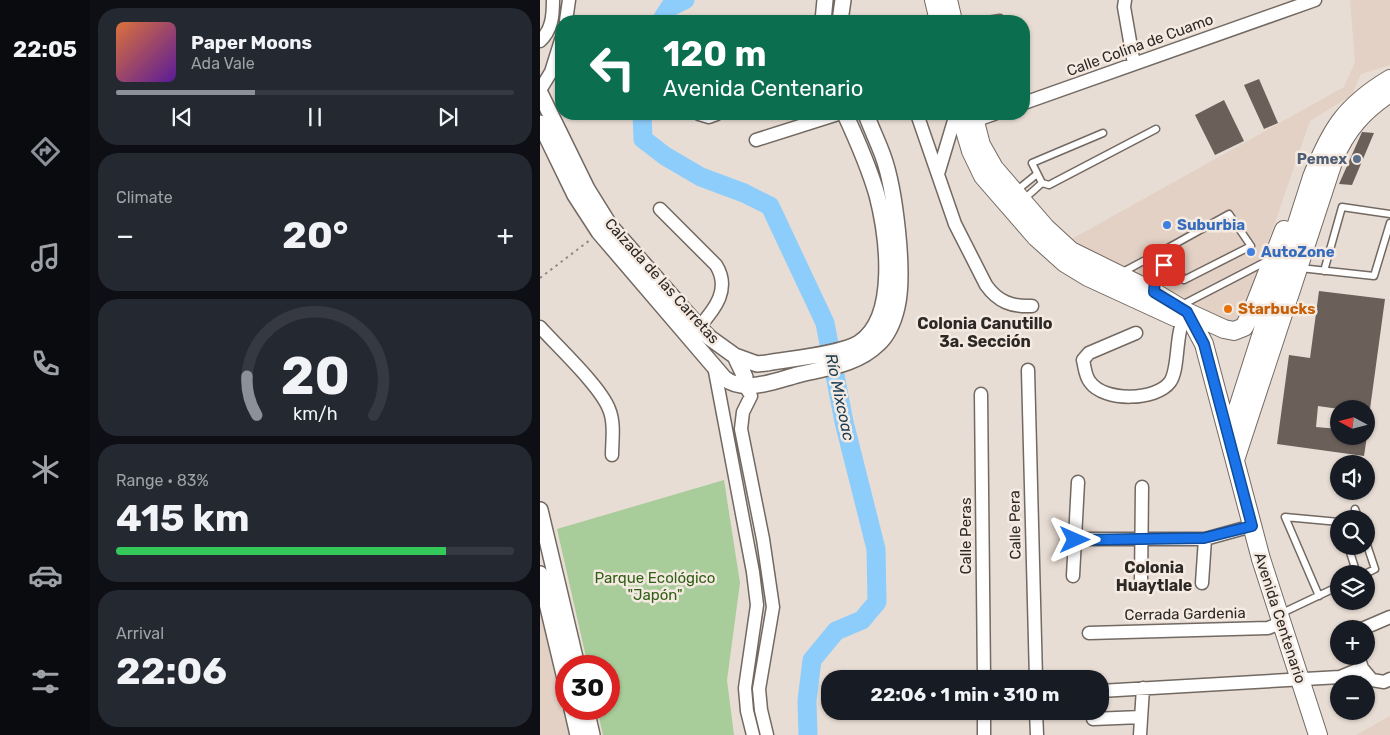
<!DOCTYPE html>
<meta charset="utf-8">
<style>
body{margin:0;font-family:Rubik,sans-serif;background:#242831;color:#f1f3f6;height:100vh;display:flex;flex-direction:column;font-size:19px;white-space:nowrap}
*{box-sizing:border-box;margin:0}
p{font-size:16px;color:#9ea1a6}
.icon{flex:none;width:28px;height:28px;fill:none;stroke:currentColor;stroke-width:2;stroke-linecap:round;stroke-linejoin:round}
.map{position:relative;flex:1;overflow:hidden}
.drawer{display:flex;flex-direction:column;gap:8px;padding:8px;background:#0d0f14;width:450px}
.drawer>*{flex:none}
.hud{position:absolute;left:15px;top:15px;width:475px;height:105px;border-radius:20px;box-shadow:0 1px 4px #0004;background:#0b6e4f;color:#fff;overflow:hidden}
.needle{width:32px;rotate:277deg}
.controls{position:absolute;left:790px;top:400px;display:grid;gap:10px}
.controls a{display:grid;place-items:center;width:45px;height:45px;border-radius:50%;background:#171b24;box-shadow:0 1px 4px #0004;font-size:25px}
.speed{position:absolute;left:15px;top:655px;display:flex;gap:10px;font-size:25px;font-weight:700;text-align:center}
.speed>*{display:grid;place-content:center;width:65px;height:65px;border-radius:50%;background:#171b24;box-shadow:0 1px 4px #0004;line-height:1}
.speed .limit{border:8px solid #d22;background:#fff;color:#111}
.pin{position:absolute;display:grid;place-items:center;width:42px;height:42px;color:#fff;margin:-21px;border-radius:10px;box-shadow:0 2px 8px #0006}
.me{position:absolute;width:55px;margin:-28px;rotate:90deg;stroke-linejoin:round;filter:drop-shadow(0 0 4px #0008)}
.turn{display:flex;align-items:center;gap:18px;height:105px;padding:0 25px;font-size:22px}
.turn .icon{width:65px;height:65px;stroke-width:2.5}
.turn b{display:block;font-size:35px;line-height:42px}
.big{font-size:38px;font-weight:700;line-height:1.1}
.drawer .widget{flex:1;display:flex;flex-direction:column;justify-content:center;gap:8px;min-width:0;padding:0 18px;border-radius:20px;background:#242831}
.drawer .dial{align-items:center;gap:0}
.dial svg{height:130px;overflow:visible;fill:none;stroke:#363941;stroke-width:7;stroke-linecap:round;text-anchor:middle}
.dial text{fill:#f1f3f6;stroke:none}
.song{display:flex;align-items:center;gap:15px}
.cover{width:60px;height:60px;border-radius:8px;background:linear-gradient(135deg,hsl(20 70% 55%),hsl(270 70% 35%))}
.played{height:5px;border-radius:2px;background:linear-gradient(90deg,#8c9099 35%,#363941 35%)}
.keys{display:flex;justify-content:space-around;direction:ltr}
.heat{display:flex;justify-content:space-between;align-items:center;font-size:28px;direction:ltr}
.charge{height:8px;border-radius:4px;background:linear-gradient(90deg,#34c759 83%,#363941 0)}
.trip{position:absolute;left:281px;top:670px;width:288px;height:50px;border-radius:20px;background:#171b24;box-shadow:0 1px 4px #0004;font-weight:700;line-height:50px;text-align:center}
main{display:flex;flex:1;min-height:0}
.menu{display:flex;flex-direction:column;width:90px;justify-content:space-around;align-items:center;background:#090b0e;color:#9ea1a6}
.menu .icon{width:35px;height:35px}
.menu .selected{color:#8c9099}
.menu b{font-size:22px;color:#f1f3f6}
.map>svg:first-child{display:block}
.built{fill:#e2d1c4}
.green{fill:#a8cc9a}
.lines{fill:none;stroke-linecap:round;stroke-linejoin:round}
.river{stroke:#8dcdfb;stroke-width:19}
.building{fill:#6a6059}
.service-casing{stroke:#726962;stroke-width:9}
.minor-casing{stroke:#726962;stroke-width:15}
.tertiary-casing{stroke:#726962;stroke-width:18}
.secondary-casing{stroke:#726962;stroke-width:20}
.path{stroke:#928a84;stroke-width:2;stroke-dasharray:2.5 4;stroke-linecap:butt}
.service{stroke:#fff;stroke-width:6}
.minor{stroke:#fff;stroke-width:12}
.tertiary{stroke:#fff;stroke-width:15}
.secondary{stroke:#fff;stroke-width:18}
.route-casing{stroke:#114b97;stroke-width:12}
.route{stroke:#1a73e8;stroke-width:9}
.service-dot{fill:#5c6f8a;stroke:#f5eae1;stroke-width:2}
.shop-dot{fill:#3f7fe0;stroke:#f5eae1;stroke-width:2}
.food-dot{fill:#e8710a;stroke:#f5eae1;stroke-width:2}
.labels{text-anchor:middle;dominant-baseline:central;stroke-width:5;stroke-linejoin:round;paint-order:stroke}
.street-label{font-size:15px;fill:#2c2825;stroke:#f5eae1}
.service-label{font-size:15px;font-weight:bold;fill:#4e5e75;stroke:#f5eae1;text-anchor:end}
.shop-label{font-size:15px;font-weight:bold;fill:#366cbe;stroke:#f5eae1;text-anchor:start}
.food-label{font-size:15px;font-weight:bold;fill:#c56008;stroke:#f5eae1;text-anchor:start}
.park-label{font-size:15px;fill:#306016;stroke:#f5eae1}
.neighbourhood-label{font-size:16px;font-weight:bold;fill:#2c2825;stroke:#f5eae1}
.water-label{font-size:16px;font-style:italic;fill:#183c53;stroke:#f5eae1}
</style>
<main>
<nav class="menu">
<b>22:05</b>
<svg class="icon selected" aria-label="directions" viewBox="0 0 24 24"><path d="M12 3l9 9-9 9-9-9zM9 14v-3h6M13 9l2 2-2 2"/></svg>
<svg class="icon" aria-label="music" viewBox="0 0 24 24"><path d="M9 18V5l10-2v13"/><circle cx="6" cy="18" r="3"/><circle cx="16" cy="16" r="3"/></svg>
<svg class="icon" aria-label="phone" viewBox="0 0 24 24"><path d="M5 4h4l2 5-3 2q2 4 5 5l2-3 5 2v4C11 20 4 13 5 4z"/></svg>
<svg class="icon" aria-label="climate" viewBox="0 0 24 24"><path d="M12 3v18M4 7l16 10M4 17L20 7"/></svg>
<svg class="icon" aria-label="car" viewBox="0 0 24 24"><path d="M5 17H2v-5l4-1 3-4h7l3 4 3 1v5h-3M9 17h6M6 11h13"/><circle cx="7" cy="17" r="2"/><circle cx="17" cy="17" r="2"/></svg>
<svg class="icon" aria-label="filters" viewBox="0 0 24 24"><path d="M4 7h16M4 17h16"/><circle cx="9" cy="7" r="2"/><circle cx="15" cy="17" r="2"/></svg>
</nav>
<section class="drawer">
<div class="widget">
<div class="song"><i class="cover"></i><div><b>Paper Moons</b><p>Ada Vale</p></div></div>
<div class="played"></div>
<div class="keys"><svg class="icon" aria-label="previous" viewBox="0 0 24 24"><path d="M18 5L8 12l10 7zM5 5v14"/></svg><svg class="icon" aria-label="pause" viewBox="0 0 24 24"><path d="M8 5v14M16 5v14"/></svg><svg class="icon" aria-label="next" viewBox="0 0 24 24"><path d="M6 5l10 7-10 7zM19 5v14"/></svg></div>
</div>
<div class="widget"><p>Climate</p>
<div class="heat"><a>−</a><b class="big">20°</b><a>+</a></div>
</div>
<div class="widget dial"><svg viewBox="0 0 100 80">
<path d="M14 69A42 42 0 1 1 86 69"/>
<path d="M14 69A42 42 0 0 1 8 45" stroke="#8c9099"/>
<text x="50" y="56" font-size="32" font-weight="700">20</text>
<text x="50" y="72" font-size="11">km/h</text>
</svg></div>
<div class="widget"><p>Range · 83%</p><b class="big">415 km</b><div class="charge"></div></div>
<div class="widget"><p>Arrival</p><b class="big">22:06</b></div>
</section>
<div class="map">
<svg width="850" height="735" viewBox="0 0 850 735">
<rect width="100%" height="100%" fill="#e8ddd4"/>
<path class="built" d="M810,0H850V65L821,74L812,95L770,121L701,321L694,323L683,319L595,276L530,240L804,87L815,62Z
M0,601L31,735H0Z
M850,716V735H816Z"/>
<path class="green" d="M184,480L200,583L187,680L194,735H63L57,709H69V666H48L17,529Z"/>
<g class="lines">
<path class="river" d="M121,21L130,7L145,0
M102,114L103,139L125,156L161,177L204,193L230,206L285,323L304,422L336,549L337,602L322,620L296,631L272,660L267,701L268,735"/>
</g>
<path class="building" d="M719,79L738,123L724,129L704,85Z
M684,100L704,141L675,155L655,115Z
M822,132L834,133L812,185L799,184Z
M779,291L845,299L830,409H799L778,406L776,427L799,429V436H827L824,456L737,444L749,355L770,358Z"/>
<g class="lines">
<g class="service-casing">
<path id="service" d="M441,21L460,18
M563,133L492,163L502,183L509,185L616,129
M475,192L497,174
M483,200L502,183
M689,214L711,246L644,280L626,249Z
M760,268L834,276L850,223
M784,271L802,207L850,214
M581,273L626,249
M614,291C616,277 620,267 633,261
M640,306L727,261
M815,509L819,519
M808,546L817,574
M825,574L835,569L826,542
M779,596L745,517L799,522
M740,614L799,586"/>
</g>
<g class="minor-casing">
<path id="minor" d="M585,0L584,7L594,64
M26,21L29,0
M0,41C12,30 13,16 13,0
M0,90L11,72L21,40
M484,103L775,0
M159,114L169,117L177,114
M377,114L415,224L446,285C458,302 472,307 492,306
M428,123L454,114
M216,140L298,114
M398,174L416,114
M120,209L176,265C191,289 175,309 159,327
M0,327C18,347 60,386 69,409C75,423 72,441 72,455
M596,333L549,353L543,360C545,368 545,376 550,382C564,402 616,401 630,382C640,368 634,332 647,312
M174,366L213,572L217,605L205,688L207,711L213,735
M488,370L496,679
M205,386L211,396L203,412L201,429L223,539L233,607L219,689L221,710L227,735
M441,394L444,679
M535,539H665L712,526
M533,576L538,482
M601,583L602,487
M662,583L665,539
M822,629L850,617
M549,633L728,628L741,623
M822,668L832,680L844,682L850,679
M560,691L800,677L822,668L818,656
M444,711V735
M496,711L497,735
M553,711V719L601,717
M600,735L603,688"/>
</g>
<g class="tertiary-casing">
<path id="tertiary" d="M283,21L285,0
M300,21L303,0
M0,93L47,189L70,226L159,327L170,338L195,356L205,377V386
M0,123L35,195L59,232L184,378C204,394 235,381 257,375C285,368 317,365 338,344C348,335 354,320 357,307C365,273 355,189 343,156C338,142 331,128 326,114
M195,356L217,364L227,363C249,359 302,354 319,343C359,317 347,234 337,195C329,167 317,140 305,114
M0,510L37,666
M0,574L26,683
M32,709L38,735
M46,709L52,735"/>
</g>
<g class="secondary-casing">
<path id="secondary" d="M394,0L399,21
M408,0L413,21
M420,114L431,151L443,176L496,237L525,263L548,277L635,317
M433,114L441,145L454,168L505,227L531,251L614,292L647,312L664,344L721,559L778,735
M647,312L684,329L694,331L704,327L712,312L744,230
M689,436L772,177C791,129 805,106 850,79
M695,460L794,159C806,130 824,110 850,93"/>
</g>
<path class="path" d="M0,278L50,240"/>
<use href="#service" class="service"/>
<use href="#minor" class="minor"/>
<use href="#tertiary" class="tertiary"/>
<use href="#secondary" class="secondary"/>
</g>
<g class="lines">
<g class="route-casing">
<path id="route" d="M535,540L664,538L712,526L664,344L647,312L614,292L615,279L624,265"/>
</g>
<use href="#route" class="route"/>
</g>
<circle class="service-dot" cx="817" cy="159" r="5"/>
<g class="shop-dot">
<circle cx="627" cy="225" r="5"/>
<circle cx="711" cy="252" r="5"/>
</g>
<circle class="food-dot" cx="688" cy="309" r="5"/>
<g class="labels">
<g class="street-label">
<text transform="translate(600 45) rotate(-20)">Calle Colina de Cuamo</text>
<text transform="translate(122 281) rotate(48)">Calzada de las Carretas</text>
<text transform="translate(475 525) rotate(-91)">Calle Pera</text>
<text transform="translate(426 536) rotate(-90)">Calle Peras</text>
<text transform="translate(645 614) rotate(-1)">Cerrada Gardenia</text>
<text transform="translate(740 618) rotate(72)">Avenida Centenario</text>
</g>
<g class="service-label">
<text x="807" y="159">Pemex</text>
</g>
<g class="shop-label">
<text x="637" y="225">Suburbia</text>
<text x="721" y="252">AutoZone</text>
</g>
<g class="food-label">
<text x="698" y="309">Starbucks</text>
</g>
<g class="park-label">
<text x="115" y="578">Parque Ecológico<tspan x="115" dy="17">"Japón"</tspan></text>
</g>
<g class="neighbourhood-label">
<text x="445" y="323">Colonia Canutillo<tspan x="445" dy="18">3a. Sección</tspan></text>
<text x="614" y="567">Colonia<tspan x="614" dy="18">Huaytlale</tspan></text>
</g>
<g class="water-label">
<text transform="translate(300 397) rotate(78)">Río Mixcoac</text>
</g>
</g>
</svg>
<div class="controls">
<a><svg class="needle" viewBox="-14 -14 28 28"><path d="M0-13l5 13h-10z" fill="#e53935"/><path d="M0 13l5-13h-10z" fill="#9ea1a6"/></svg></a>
<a><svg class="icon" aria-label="sound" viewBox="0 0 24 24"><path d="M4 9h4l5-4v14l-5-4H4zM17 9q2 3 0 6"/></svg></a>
<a><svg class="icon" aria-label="search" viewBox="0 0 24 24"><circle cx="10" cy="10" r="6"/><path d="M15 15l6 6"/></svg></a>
<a><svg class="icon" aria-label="layers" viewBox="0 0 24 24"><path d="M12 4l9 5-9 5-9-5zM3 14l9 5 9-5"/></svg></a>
<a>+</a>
<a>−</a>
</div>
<div class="speed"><div class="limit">30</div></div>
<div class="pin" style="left:624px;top:265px;background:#d93025"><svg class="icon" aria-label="arrive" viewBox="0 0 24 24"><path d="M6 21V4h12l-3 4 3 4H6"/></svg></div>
<svg class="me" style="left:535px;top:540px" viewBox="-20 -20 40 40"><path d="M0-17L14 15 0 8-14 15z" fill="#1a73e8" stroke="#fff" stroke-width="4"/></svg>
<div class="trip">22:06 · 1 min · 310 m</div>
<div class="hud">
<div class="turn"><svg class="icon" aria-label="left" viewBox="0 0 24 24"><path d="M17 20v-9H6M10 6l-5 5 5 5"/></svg><div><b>120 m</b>Avenida Centenario</div></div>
</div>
</div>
</main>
